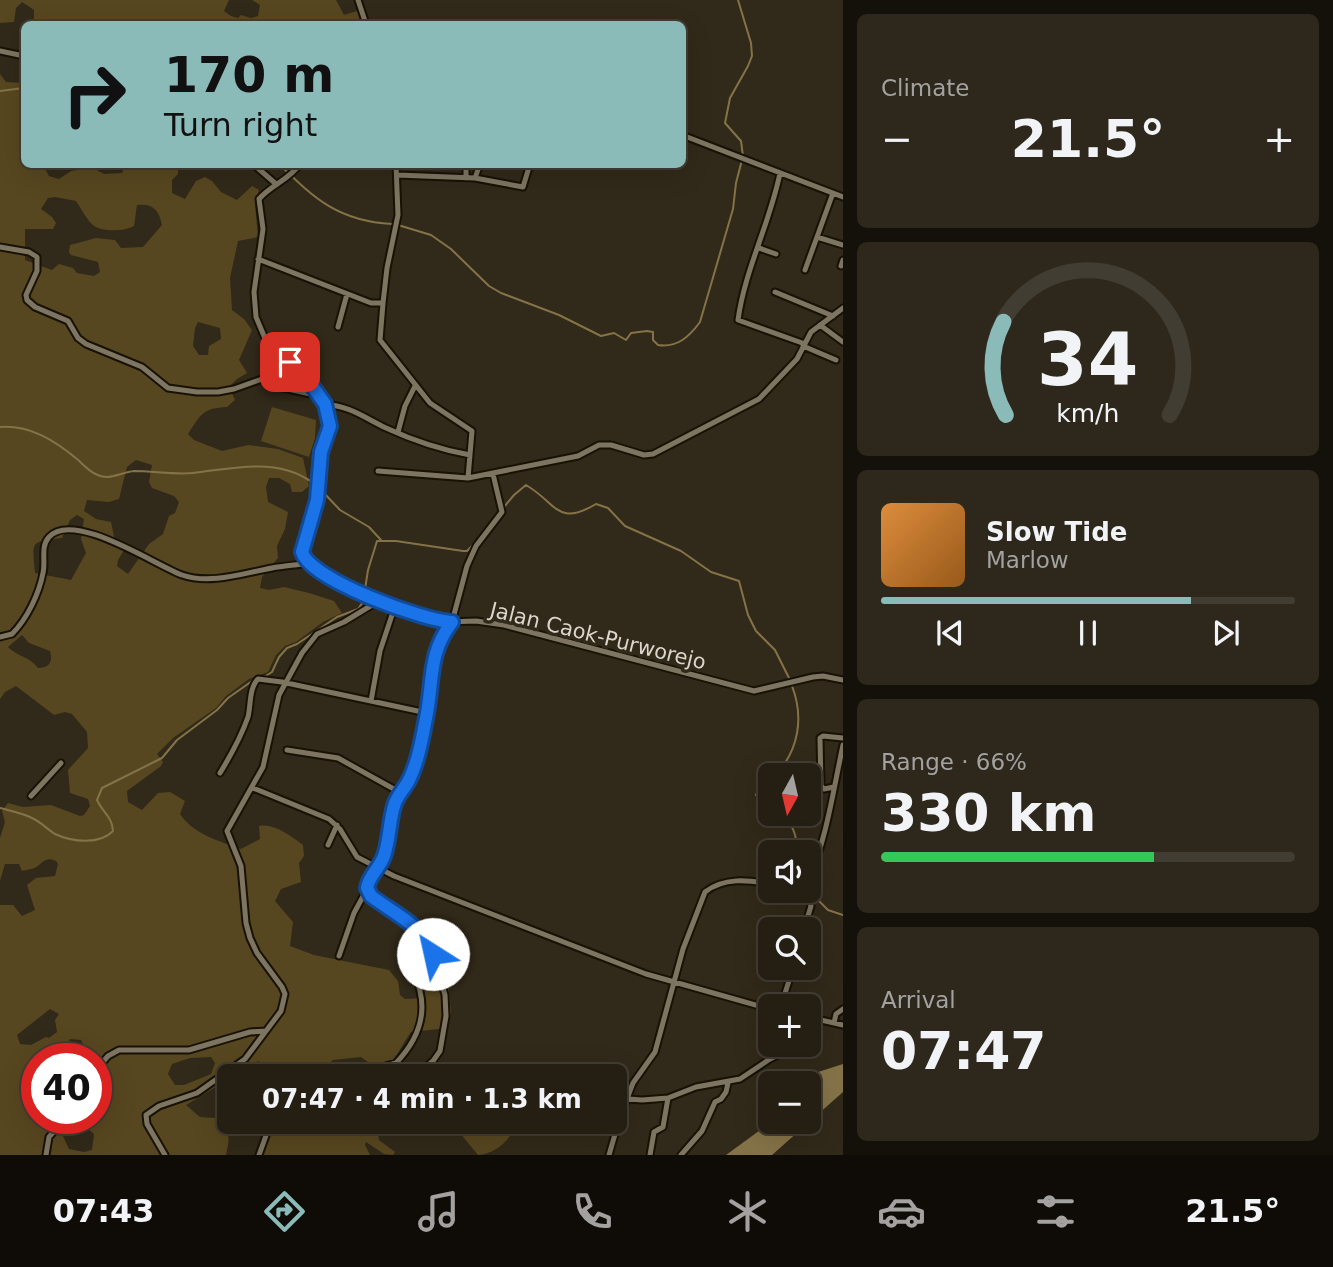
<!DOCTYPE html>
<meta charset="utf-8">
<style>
body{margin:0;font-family:"DejaVu Sans",sans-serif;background:#2d271c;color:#f1f3f6;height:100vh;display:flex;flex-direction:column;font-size:26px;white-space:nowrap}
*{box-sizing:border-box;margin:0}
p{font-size:23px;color:#a3a2a0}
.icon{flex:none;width:38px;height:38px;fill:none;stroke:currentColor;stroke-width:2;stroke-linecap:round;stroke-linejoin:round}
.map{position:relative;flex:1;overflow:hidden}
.panel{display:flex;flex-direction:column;gap:14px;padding:14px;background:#14110a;width:490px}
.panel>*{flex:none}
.guide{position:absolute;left:21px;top:21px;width:665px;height:147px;border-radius:10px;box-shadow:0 7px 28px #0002,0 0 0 2px #423d33;background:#8bbbb9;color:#111;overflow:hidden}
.needle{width:46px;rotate:188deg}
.buttons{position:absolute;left:758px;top:763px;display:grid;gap:14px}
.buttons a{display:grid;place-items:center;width:63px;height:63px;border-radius:10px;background:#251f13;box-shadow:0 7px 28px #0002,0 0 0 2px #423d33;font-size:35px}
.speed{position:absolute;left:21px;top:1043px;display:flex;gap:14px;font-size:35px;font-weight:700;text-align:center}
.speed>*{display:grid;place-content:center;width:91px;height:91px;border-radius:50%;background:#251f13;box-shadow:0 7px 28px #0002,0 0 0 2px #423d33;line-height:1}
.speed .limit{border:10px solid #d22;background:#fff;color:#111}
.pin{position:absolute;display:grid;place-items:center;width:60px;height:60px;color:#fff;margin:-30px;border-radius:14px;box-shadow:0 4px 10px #0006}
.me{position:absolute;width:77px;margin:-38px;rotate:325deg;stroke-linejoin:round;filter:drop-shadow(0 0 5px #0008)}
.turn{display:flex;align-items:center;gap:24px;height:147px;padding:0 28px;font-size:32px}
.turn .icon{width:91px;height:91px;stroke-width:2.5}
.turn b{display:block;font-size:49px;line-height:60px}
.big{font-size:52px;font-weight:700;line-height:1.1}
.panel .widget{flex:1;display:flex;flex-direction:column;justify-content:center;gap:10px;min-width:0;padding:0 24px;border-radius:10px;background:#2d271c}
.panel .dial{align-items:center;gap:0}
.dial svg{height:182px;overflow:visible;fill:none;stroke:#423d33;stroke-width:7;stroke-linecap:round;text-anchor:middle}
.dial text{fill:#f1f3f6;stroke:none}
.song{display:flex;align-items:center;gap:21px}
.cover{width:84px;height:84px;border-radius:10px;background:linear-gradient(135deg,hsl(30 70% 55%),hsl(30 70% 35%))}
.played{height:7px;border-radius:4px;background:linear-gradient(90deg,#8bbbb9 75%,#423d33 75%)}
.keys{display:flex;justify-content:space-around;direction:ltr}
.heat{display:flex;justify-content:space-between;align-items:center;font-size:38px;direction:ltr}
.charge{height:10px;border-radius:5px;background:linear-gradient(90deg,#34c759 66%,#423d33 0)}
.trip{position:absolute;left:217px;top:1064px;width:410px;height:70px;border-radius:10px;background:#251f13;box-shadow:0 7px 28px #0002,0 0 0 2px #423d33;font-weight:700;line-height:70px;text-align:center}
.tabs{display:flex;height:112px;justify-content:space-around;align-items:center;background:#0f0c08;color:#a3a2a0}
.tabs .icon{width:49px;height:49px}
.tabs .selected{color:#8bbbb9}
.tabs b{font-size:32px;color:#f1f3f6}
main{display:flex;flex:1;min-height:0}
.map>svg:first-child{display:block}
.green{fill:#574720;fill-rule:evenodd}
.water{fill:#857348}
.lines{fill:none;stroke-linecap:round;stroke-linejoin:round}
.stream{stroke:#857348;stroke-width:2}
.minor-casing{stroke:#181204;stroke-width:9}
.minor{stroke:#7d7562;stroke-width:5}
.route-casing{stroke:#114b97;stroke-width:18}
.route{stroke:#1a73e8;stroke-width:12}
.labels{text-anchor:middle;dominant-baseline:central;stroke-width:7;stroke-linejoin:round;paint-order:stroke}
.street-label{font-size:21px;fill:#dbd6cc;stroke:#312919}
</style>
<main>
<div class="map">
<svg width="843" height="1155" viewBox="0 0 843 1155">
<rect width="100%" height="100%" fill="#312919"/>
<path class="green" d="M0,0H229L224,11L231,16L238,18L241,15L251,18L258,16L260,5L252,0H336L344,15L357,11L364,24H34V10L22,2L16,8L14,22L0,23Z
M0,74L6,82L24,83V164L43,165L49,176L59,179L71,171L84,169H95L104,174L122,173L125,165H178V174L172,180V193L185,199L196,181L205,177L212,181L221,192L237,200L252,186L259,190L255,204L258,237L238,241L230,278L232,310L244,319L252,330L239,360L247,373L237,379L229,387L235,400L227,407C203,408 201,414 188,434L194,440L222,451L248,445L278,449L303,458L309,486L302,492H292L290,484L279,478H269L266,487L268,502L288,512L285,529L277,546L278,558L262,577L260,588L269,590L284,587L309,593L334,601L342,613L323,622L296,642L285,646L276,655L268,672L249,679L226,696L216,708L173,738L157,754L163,762L161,766L127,791L128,802L142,810L158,793L170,792L185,801L180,814C193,834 219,841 241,849L260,839L259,826C274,823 291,836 303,845L304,856L299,863L301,882L281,889L275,901L293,922L290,946L314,955L389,970L398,981L400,995L405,999L424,998L421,978L431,974L429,958L423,947L433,938L441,946L449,958L447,972L451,1012L448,1028L411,1032C396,1052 391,1081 361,1057L333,1060L319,1072L299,1070L288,1076H267L262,1072L259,1061L238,1068L227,1080L186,1105L200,1117L215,1118C227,1139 232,1127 226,1155H0V905H13L22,916L35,910L27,885L36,878L55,876L58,864L56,861C47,857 44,861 38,866C34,869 26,870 22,871L19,864H5L0,881V838L5,822L2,811L8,803L23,807L51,805L80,816L84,815L90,806L88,799L70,793L68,770L88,748L87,732L72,714L65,712L54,715L16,686L5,692L0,699ZM55,197L76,201C81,208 84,215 89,221C97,233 123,232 134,226L137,205C153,203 159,210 162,225L143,247L121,248L115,240L96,238L70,245L69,252L71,255L98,262L100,272L94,276L77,273L73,268L59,264L52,270L25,260V229H53L56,223L52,217L41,209L48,198ZM198,322L220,328L221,339L209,346L208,355H199L193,346L195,328ZM136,460L152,465L149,482L152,488L174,496L179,502L175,513L169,516L163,534L149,544L128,574L117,566L118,560L126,547L115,541L111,522L96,519L84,511L87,500L109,502L119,499L127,467ZM77,515L84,519L81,539L86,553L71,580L35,573C32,540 30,542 62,538L70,520ZM22,635L29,643L50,651C53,661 50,668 38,668C29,656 18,657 8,647ZM50,1009L59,1014L55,1020L57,1032L49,1038L46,1037L31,1045L20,1044L17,1035ZM70,1039L81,1040C85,1047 81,1052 78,1059H96V1118H81L80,1122L94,1134L92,1150L84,1152L69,1149L63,1136L68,1124L65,1118H37V1059H64L63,1052ZM211,1057L215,1063L211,1074L184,1085H175L168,1074L172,1064L190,1058Z
M272,407L316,420L315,438L309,457L261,441Z
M281,1122H407L395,1130L381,1131L378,1134L379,1140L395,1152L393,1155L384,1154L366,1142L365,1145L370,1155H263L268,1140Z
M451,1122H516C513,1139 495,1154 478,1155Z"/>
<path class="water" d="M843,1064V1092L772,1155H726L771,1122H808L807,1083L815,1073Z"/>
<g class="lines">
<path class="stream" d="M0,91L24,88
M279,164C316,200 339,221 392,224
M398,225L431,235L451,249L489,286L501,293L559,315L601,336L614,333L626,340L631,333L647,331L653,332V340L658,345C677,348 689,337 700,322L733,209L736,183L743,156L741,141L725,123L730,98L748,66L752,56L751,43L738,0
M0,427C30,425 54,440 77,459C86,467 94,477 108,477C117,476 125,472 134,471C154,471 174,475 193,473C236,468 281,456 317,486
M321,490L340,510L369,527L381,540
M504,507L514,495L526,485C558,504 557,527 596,504L608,508L625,526L681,551L711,572L739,581L748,615L756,631L775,650L790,680
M480,537L500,511
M264,677L272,672L279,657L287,648L297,644L337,617L358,609L363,602L368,570L377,541H396L463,551H467L474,544
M776,775C799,749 804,717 792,686
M770,779L759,789L756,795L770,806
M0,808C11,811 22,813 32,818C41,822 47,829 55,834C72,842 100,845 113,831C112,816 103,813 97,800L102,788L162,758L177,740L217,710L228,698L255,679
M781,814C793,824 798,836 796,852
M808,890L828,910L843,915"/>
<g class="minor-casing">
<path id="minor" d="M358,0L366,24
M0,51L24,56
M682,135L843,197
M253,164L276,184
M300,164C289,180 271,185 259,199L263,229L254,292L256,317L267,343L273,351L296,367L314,387L325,404L330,426L321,452L317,501L302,555L314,568L377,602
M466,164V178
M780,173C770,223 745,269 738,320L805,344
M397,175L475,178L480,164
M475,178L523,187L530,164
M817,237L843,245
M0,247L29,252L37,257V271L26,295L27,300L35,307L68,321L78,338L86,344L142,367L168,388L197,392H218L234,389L262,379L283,388L320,396
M759,248L776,254
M258,259L371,303H383L387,268L398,215L396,164
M841,266L843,260
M805,270L833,193
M775,292L833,316
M383,303L380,340L430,403L472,431L468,478
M820,325L843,342
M338,327L347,294
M803,346L836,360
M325,404C352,407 363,417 386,428C412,440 442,450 470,455
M398,432L405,406L415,386
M378,471L468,478L578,456L599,445H611L644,455L653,454L759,399L797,359L811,332L843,308
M0,637L12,634C27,619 39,594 43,573C46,561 40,547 49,537C73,510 155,565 182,575C210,585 244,573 272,568C284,566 296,565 309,563
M371,701L380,651L395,606
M287,750L338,758L401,793
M220,773C231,755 241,737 248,717C251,705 249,688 258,679L282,682L427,713
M834,787L824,789L821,786L820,738L823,736L843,738
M253,788L329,819L340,829L357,857L394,876L646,974L770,1009
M31,796L61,763
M328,845L337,825
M808,881C827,838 833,791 843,745
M800,891L808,895L811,906L804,929
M339,956L354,913L366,891L369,879L379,868L384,857L396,802L409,780L419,749L427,715L434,653L441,637L452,622L467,566L476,546L502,512L493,474
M781,1006L793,968
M808,1017L843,1025
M834,1023L836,1014L843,1009
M808,1037L815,1019
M396,1063C415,1043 427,1020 420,991C417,978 411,966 408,953L418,929
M96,1070L108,1056L119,1050H189L250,1032L266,1031
M351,1076L396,1063L418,1074L433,1061L440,1051L446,1016L445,995L431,948L423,935L371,896L367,890
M414,1076L431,1069L458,1076
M614,1098L642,1100L668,1098L663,1127L654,1132L650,1155
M668,1098L696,1087L740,1079L770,1059L797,1045
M46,1155L49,1137L66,1118
M165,1155L147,1124L146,1115L159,1106L197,1093L245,1059L281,1011L285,994L282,987L257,953L250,938L246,923L241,866L227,831L263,767L279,695L302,653L317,634L344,622L377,602L446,622L476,621L504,625L754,691L813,677L823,676L843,680
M259,1155L268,1130L274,1122
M609,1155L620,1117L633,1083L655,1052L683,949L705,892C724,877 748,880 770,884
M681,1155L702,1131L715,1102L721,1099L726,1092L728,1083"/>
</g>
<use href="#minor" class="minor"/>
</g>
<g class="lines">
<g class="route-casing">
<path id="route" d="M290,362L308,380L325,404L330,426L321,452L317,500L302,552C310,580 424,621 452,622C427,655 434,681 426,718C422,739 418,762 409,780C405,788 398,795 395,803C389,820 390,839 384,856C380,868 369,875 367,888L371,896C393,913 424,926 433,954"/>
</g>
<use href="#route" class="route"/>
</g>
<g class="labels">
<g class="street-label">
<text transform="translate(598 636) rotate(14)">Jalan Caok-Purworejo</text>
</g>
</g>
</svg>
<div class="buttons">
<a><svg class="needle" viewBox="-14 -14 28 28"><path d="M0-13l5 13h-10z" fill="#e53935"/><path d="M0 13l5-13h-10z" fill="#a3a2a0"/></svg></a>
<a><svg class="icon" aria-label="sound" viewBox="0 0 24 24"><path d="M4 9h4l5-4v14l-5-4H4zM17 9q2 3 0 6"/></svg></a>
<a><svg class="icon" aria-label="search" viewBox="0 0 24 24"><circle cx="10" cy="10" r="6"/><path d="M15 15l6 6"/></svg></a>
<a>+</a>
<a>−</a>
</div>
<div class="speed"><div class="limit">40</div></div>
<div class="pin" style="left:290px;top:362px;background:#d93025"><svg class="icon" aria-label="arrive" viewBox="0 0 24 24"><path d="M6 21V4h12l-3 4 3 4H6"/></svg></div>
<svg class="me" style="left:433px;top:954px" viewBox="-20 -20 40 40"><circle r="19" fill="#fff"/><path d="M0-13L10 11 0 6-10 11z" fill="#1a73e8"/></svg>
<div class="trip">07:47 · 4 min · 1.3 km</div>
<div class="guide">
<div class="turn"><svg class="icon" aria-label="right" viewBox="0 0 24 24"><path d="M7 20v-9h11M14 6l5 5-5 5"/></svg><div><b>170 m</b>Turn right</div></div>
</div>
</div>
<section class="panel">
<div class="widget"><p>Climate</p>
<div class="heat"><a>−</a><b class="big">21.5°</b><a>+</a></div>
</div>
<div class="widget dial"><svg viewBox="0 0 100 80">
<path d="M14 69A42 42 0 1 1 86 69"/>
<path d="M14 69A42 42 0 0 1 13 28" stroke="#8bbbb9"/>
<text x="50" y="56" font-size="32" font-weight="700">34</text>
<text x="50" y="72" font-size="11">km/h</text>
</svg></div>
<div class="widget">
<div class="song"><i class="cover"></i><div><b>Slow Tide</b><p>Marlow</p></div></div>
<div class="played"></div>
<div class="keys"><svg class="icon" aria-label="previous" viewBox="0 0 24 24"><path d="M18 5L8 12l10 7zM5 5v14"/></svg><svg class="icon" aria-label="pause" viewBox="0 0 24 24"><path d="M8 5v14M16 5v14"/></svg><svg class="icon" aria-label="next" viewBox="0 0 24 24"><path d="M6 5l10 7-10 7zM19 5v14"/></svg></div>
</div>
<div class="widget"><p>Range · 66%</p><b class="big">330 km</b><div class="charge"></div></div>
<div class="widget"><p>Arrival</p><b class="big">07:47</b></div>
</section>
</main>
<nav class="tabs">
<b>07:43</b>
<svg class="icon selected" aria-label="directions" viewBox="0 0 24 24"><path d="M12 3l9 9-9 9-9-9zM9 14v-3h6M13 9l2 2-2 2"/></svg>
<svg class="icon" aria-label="music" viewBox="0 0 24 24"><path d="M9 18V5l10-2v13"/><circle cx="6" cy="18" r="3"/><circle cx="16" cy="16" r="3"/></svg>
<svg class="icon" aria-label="phone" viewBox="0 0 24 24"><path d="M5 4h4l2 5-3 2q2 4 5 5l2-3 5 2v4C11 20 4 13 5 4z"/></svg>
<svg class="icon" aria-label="climate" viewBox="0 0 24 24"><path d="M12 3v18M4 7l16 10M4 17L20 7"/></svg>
<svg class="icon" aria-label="car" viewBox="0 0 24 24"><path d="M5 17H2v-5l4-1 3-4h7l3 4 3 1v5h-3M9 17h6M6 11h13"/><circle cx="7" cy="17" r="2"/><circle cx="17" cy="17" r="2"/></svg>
<svg class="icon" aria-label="filters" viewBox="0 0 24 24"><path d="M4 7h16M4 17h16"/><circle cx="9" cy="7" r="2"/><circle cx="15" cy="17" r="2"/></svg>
<b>21.5°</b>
</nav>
